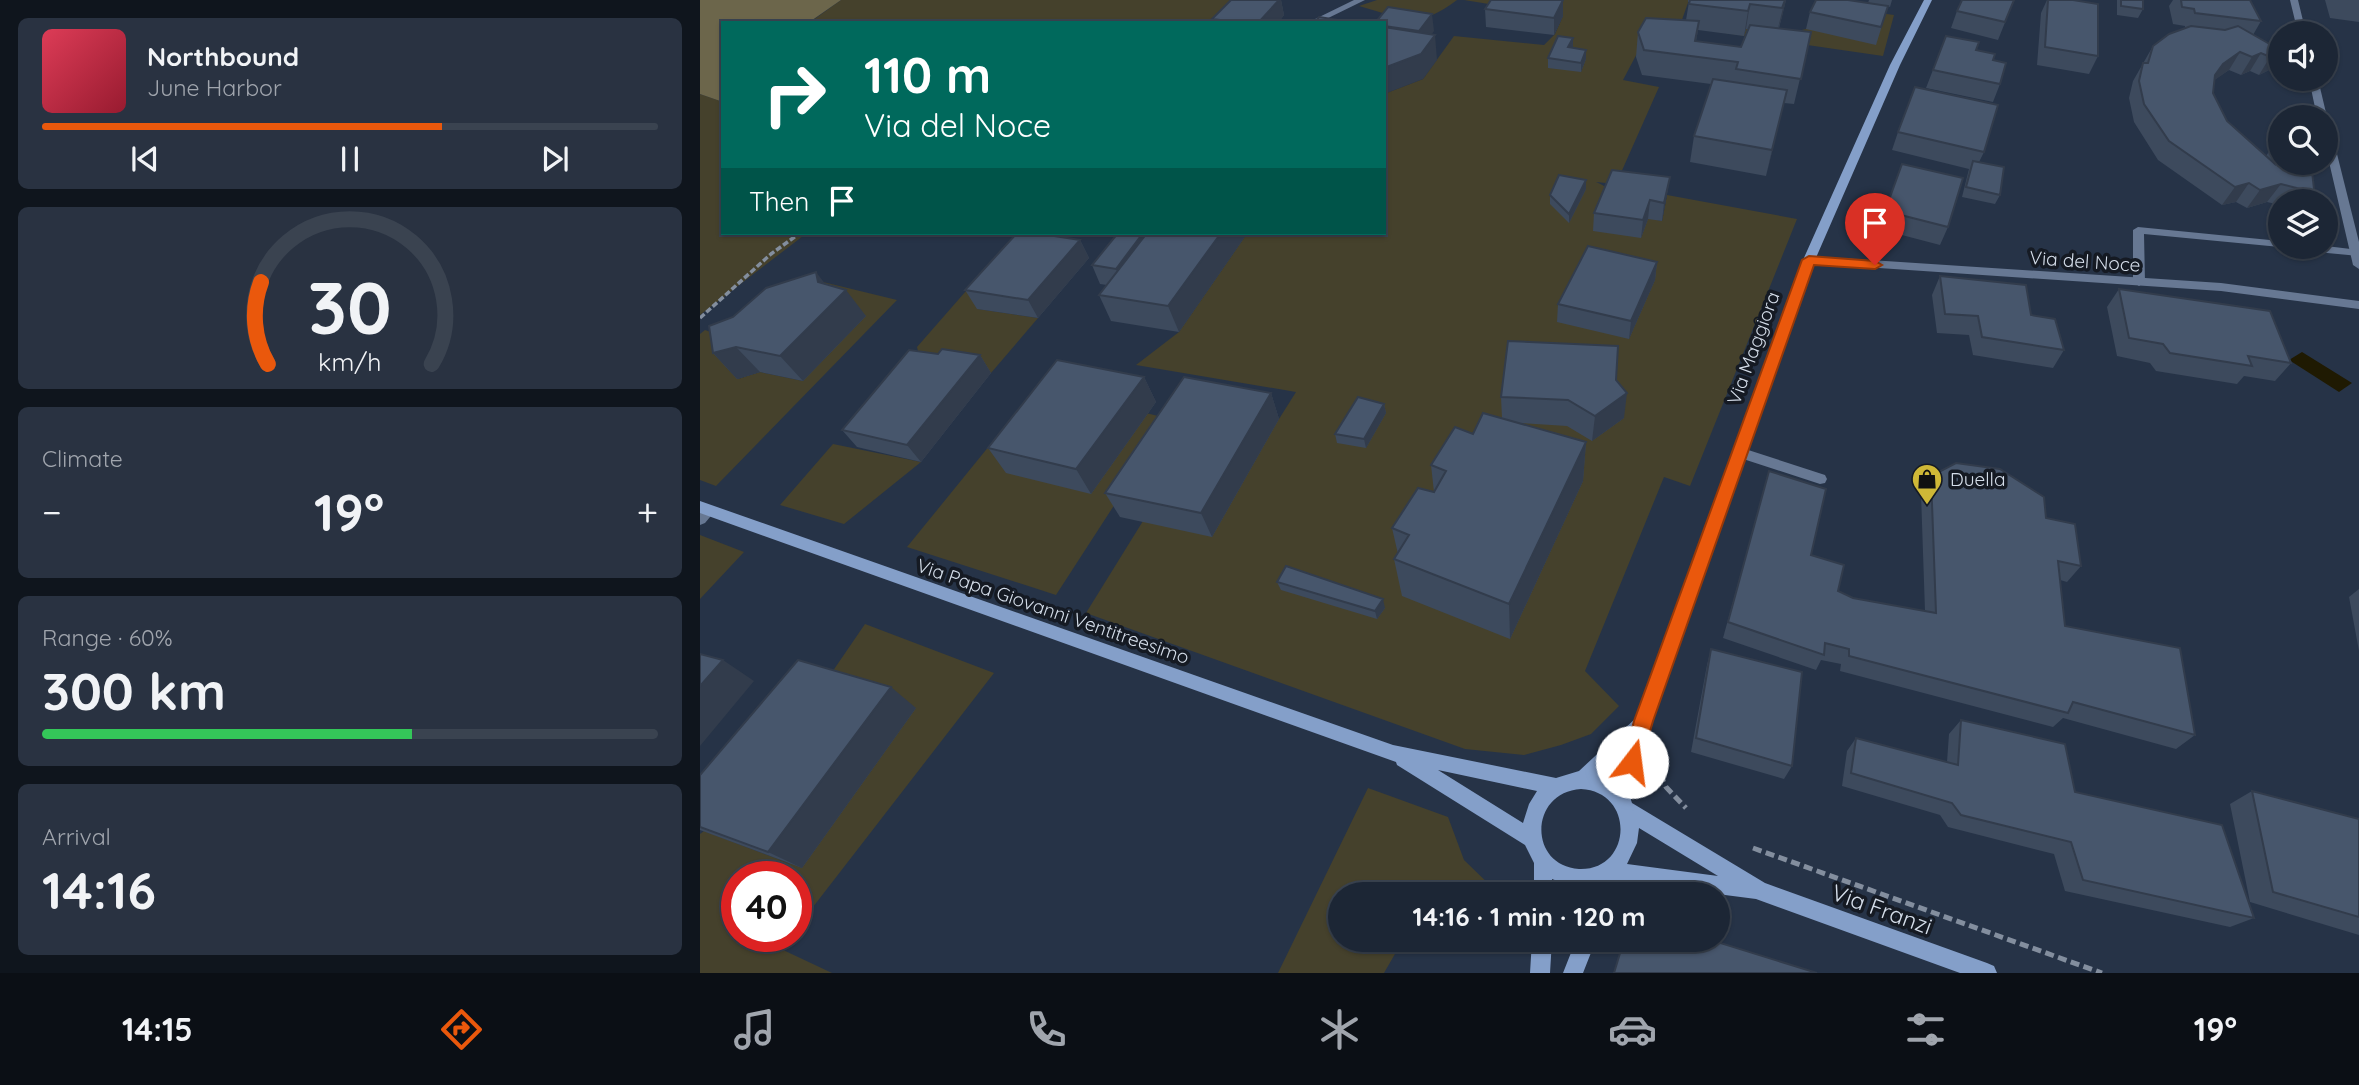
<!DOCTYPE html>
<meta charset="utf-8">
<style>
body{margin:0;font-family:Quicksand,sans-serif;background:#293241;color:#f1f3f6;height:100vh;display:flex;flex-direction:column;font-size:26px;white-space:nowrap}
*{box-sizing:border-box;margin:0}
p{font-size:23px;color:#a0a5ad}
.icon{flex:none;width:38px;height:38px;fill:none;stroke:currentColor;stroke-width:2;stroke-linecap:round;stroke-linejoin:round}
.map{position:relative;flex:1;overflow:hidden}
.sheet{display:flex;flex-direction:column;gap:18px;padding:18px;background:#0f151d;width:700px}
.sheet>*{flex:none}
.guide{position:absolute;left:21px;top:21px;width:665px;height:214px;border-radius:0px;box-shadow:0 2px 5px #0004,0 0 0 2px #3a4350;background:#00695c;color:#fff;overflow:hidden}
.tools{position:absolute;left:1568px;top:21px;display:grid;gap:14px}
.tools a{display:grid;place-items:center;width:70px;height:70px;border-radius:50%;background:#1c2635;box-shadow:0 2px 5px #0004,0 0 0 2px #3a4350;font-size:35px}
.speed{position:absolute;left:21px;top:861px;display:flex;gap:14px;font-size:35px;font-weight:700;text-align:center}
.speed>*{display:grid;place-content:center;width:91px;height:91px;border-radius:50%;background:#1c2635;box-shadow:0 2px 5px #0004,0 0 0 2px #3a4350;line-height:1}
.speed .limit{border:10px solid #d22;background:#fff;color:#111}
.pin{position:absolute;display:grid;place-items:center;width:60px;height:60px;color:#fff;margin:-72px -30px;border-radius:50% 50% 50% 0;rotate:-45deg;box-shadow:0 0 7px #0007}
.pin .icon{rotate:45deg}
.me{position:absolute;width:77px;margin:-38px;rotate:15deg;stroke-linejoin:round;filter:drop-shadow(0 0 5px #0008)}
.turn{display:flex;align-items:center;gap:24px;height:147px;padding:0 28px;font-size:32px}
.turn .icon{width:91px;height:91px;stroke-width:2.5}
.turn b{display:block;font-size:49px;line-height:60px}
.then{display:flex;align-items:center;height:66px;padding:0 28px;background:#0003;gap:14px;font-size:26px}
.big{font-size:52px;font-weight:700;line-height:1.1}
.sheet .widget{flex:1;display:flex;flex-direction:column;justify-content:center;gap:10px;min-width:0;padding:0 24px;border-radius:10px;background:#293241}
.sheet .dial{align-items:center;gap:0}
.dial svg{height:182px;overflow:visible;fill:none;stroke:#3a4350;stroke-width:7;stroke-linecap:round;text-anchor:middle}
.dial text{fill:#f1f3f6;stroke:none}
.song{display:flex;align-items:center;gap:21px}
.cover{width:84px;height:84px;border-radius:10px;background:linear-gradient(135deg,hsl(350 70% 55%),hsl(350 70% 35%))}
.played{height:7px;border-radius:4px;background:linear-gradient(90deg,#ea580c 65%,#3a4350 65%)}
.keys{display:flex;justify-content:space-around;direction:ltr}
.heat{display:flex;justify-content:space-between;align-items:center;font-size:38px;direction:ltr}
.charge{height:10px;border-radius:5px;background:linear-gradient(90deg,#34c759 60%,#3a4350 0)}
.trip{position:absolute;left:628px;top:882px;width:402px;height:70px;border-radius:35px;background:#1c2635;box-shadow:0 2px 5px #0004,0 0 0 2px #3a4350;font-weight:700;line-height:70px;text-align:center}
.tab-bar{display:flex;height:112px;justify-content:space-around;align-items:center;background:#0b0f15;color:#a0a5ad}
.tab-bar .icon{width:49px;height:49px}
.tab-bar .current{color:#ea580c}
.tab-bar b{font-size:32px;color:#f1f3f6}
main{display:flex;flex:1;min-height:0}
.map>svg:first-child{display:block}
.green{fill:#45412c}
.forest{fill:#6c664b}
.water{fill:#1f1a02}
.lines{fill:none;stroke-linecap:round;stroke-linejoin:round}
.path-far1{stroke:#838e9e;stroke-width:3.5;stroke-dasharray:6 2.5;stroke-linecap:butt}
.path{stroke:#838e9e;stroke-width:5;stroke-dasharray:9 4.5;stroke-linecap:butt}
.lane{fill:#677893;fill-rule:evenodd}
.street{fill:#677893;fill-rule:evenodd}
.secondary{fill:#849fc9;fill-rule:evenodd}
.wall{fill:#3d4a5d;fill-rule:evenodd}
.shaded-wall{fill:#323c4c}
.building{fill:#47566c;stroke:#323c4c;stroke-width:2}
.route{fill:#ea580c;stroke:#983908;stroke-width:2}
.labels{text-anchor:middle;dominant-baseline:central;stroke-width:7;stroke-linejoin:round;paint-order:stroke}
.street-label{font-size:19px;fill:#d5deea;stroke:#151a23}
.poi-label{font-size:19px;fill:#d5deea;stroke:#151a23;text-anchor:start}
.near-street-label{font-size:23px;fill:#d5deea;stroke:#151a23}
</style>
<main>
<section class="sheet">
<div class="widget">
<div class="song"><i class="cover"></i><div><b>Northbound</b><p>June Harbor</p></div></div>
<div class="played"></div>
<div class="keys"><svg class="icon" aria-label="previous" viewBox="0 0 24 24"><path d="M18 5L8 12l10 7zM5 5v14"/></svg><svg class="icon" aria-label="pause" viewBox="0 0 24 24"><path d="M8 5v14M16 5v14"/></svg><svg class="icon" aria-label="next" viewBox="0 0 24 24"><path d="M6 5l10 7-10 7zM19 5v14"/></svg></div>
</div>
<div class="widget dial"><svg viewBox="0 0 100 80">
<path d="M14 69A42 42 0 1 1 86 69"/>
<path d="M14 69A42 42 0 0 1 11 33" stroke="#ea580c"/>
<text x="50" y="56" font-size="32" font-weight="700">30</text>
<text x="50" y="72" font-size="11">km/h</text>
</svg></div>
<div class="widget"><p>Climate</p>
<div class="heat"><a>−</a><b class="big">19°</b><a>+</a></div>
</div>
<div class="widget"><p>Range · 60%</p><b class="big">300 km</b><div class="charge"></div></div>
<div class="widget"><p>Arrival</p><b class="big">14:16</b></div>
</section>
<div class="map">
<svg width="1659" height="973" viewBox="0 0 1659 973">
<rect width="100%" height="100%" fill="#263347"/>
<path class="green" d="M141,0H551L529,23H109Z
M677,0H757C718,30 703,18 659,6Z
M764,0H989L979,28L943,42L923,80L959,87L916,184L896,182C920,192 936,217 962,221L967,195L1097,219L990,486L964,477L885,671L919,706L891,734L861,745L824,755L765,749L386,613L443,521L579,419L596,392L436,365L479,332L546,235L529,233H684V94L723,79L754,36L844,45L855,34L863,16Z
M1114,4L1194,15L1183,56L998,29L1001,19L1093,32L1106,29L1115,13Z
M0,94L23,102V233H107L0,315Z
M315,235L334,240L278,309L338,318L291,373L255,367L222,368L217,347Z
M123,282L197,300L16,486L0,480V334L5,330L47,345L33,352L38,379L60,372L103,381L138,308Z
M338,386L470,419L356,595L207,547Z
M133,444L221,462L144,524L80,505Z
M0,535L44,552L0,599Z
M165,624L294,673L96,929V877H37V936H90L81,949L132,973H0V834L4,831L102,868L126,681Z
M668,788L748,817L764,860L796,891L794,894H640V940H703L684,973H578Z"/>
<path class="forest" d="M0,0H141L108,23H23V102L0,94Z"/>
<path class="water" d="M1602,352L1652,383L1639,392L1589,360Z"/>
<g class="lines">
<path class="path-far1" d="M0,318L71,254L100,233"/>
<path class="path" d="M960,774L966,787L986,808
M1053,848L1402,973"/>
<path class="lane" d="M1438,227L1580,241V247H1583H1580L1444,234L1445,282L1439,286L1433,282V230Z
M1626,246L1659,250V256L1606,251L1600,247Z
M1039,447L1125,475L1127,479L1125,483L1120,484L1034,456L1032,452Z"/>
<path class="street" d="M654,0H665L618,23H607Z
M1590,0H1598L1606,33H1598Z
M1609,79H1618L1627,117L1626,119L1617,117Z
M1626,127L1631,130L1659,242V269L1653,265L1626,149Z
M1109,256L1521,283L1659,301V309L1521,291L1105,263V257Z
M8,505L13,507L15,511L5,523L0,525V510Z"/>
<path class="secondary" d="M1224,0H1232L1200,65L1115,260L951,721L931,800L932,803L1065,883L1287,963L1294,966L1297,973H1260L1056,899L909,880L906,894H888L889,887L871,886L852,879V894H834V863L825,845L697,765L696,762L0,513V501L693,745L856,778L879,771L936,718L1103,260L1190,65ZM927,749L917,784L900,775ZM738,770L837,791L829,804L823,823ZM881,789C936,792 932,871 879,869C828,866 829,792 881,789ZM939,828L1018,876L927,864L937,843Z
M832,940H852L850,973H830Z
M876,940H896L883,973H863Z"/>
</g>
<path class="wall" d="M531,0H581L584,15L578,23H513L512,19Z
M988,0H1086L1079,28L1111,32L1094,104L1084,103L1066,176L990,162L994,136L1011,84L942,75L936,57L938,32L986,20L989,2H988ZM1046,29H1048L1041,47L996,41L998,30L1044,36Z
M1169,0H1192L1190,7L1188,6L1176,45L1106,29L1110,12L1168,3Z
M1314,0L1298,40L1251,28L1257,11Z
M1347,0H1373L1398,56L1389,74L1337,65L1341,13Z
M1417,0H1443V9L1438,18L1417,15Z
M1473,0H1550L1561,21L1553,35L1580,50V54L1571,69L1559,75L1550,71L1541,75L1529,70L1514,80L1513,93L1527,121L1566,156L1570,150L1614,189L1605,201H1580V205L1567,202L1547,208L1536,202L1522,205L1458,160L1434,122L1429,98L1433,81L1453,46L1485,28V26L1473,24L1469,6Z
M1625,0H1659V22L1630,18Z
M785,9L863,16L854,35L786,27Z
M1246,36L1276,50L1293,60L1300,84L1293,102L1226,88Z
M873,38L872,48L886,59L881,72L848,68V58Z
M1198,132L1284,152L1279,162L1300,195L1295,204L1262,197L1269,169L1192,150Z
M1202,164L1248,227L1240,245L1179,229Z
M970,177L962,221L948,219L941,238L893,231L894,213Z
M886,180V189L869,223L850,204V195Z
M317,233H366L363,237L380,240L389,258L338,318L277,309L265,290Z
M418,233H545L546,235L479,332L411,321L399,295L407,285L400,284L392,265Z
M957,262L955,280L929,339L857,322L858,304Z
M1240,276L1331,315L1364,350L1353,368L1273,355L1269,335L1237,333L1232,295Z
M125,284L166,316L103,381L60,372L37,379L13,353Z
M1419,289L1591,363L1575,381L1544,376L1537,384L1456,371L1450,363L1417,356L1407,307Z
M238,354L280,355L291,373L221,462L157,447L142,430Z
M444,377L456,402L391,494L306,473L288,448Z
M916,380L924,418L892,441L867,426L820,423L886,442L883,481L810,639L702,596L694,559L698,554L692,528L734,492L731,465L773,434L802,418L801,397Z
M571,393L579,419L512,537L420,517L405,493Z
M684,404L686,413L666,448L637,443L635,434Z
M1069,471L1111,555L1138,591L1153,598L1225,611L1221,494L1231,476L1346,518L1381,566L1367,582L1360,580L1365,626L1495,735L1476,749L1363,718L1353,727L1140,671L1141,664L1121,660L1116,670L1023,638Z
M577,582L685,608L677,619L581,590Z
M1659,589V651L1649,597Z
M1011,649L1092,766L1084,779L991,752L1007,665Z
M216,708L102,868L0,830V775Z
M1261,720L1375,792L1554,918L1530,927L1365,891L1354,854L1248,827L1240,815L1142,786L1147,751L1156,738L1247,762L1249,734Z
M1552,791L1659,819V935L1550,902L1530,804Z"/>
<path class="shaded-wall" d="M579,0H581L584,15L578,23H558Z
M863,0V16L854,35V18Z
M1085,0H1086L1082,17L1077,32Z
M1050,4L1046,29L1044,36L1048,11Z
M732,14L734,31L721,49L719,31Z
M735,35L737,60L723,79L684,94V68Z
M873,38V47L867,57L868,47Z
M886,50V59L881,72V63Z
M1540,52L1529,70L1512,82L1515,75L1523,64Z
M1580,52V54L1571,69L1559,75L1570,57Z
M1561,53L1550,71L1541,75L1552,57Z
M1087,90L1081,116L1066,176L1072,150Z
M970,177L967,195L962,221L964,203Z
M886,180V189L869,223V214Z
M1549,183L1536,202L1522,205L1535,187Z
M1581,184L1567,202L1547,208L1560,190Z
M950,200L948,219L941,238L943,220Z
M443,233H464L424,288L416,269Z
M521,233H545L546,235L479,332L468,306Z
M380,240L389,258L338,318L328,300Z
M957,262L955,280L929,339L931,321Z
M116,272L136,298L146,290L166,316L103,381L80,356L118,282Z
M36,347L60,372L37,379L13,353Z
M280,355L291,373L221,462L207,445Z
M444,377L456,402L391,494L376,469Z
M571,393L579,419L512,537L501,513Z
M927,393L924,418L892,441L895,416Z
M684,404L686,413L666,448L664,439Z
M886,442L883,481L810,639L809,604Z
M683,599L685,608L677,619L675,611Z
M23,660L54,681L0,746V686Z
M191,687L216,708L102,868L68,852Z"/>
<path class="building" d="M531,0H579L558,23H544L512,19Z
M791,0H863L854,18L785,9Z
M990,0H1085L1082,8L1050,4L1048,11L989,4Z
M1116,0H1148L1188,6L1181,27L1110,12Z
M1262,0H1314L1305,22L1257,11Z
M1348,0H1373L1398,4V56L1345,47Z
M1421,0H1443V9L1421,6Z
M1481,0H1550L1561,21L1495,13L1494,9L1482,7Z
M688,7L732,14L719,31L684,26V23H675Z
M619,17L657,23H614Z
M946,18L999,21L995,41L1041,47L1050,25L1111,32L1101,79L1036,69L1038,62L944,50L938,32Z
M1491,26L1525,30L1538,26L1580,50V52L1570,57L1561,53L1552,57L1540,52L1523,64L1515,75L1513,93L1527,121L1574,163L1570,150L1580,152V163H1611L1614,189L1612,192L1581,184L1560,190L1549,183L1535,187L1469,141L1444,104L1439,81L1443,63H1448L1453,46L1469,34Z
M684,27L735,35L721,54L684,68Z
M858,36L873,38L868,47L886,50L881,63L848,58Z
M1246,36L1279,42L1276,50L1295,54L1293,60L1306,63L1300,84L1233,70Z
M1013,79L1087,90L1072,150L994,136Z
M1215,87L1298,105L1284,152L1198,132Z
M1273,161L1304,167L1300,195L1266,187Z
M1202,164L1263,178L1248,227L1185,211Z
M912,170L970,177L964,203L950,200L943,220L894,213Z
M859,175L886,180L869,214L850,195Z
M317,233H335L380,240L328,300L265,290Z
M418,233H443L416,269L392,265Z
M447,233H521L468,306L399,295Z
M888,246L957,262L931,321L858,304Z
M116,272L118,282L146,290L80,356L36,347L13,353L9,326L33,317L66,288Z
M1240,276L1326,285L1331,315L1355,319L1364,350L1282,337L1278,316L1245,314Z
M1419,289L1570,311L1591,363L1548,356L1552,366L1470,353L1463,344L1429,338Z
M808,341L918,346L916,380L927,393L895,416L868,400L801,397Z
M242,349L280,355L207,445L142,430L209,350L238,354Z
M357,360L444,377L376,469L288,448Z
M484,377L571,393L501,513L405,493Z
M658,397L684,404L664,439L635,434Z
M783,413L886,442L809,604L694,559L709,535L692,528L718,488L734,492L746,471L731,465L755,427L773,434Z
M1256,463L1300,469L1344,497L1346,518L1375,524L1381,566L1358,561L1365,626L1480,648L1495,735L1373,702L1368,713L1149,656V649L1125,643L1124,655L1028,622L1069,471L1126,489L1111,555L1144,565L1138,591L1153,598L1236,613L1231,476Z
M586,566L683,599L675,611L577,582Z
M1011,649L1102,672L1092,766L996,738Z
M0,654L23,660L0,686Z
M98,660L191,687L68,852L0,827V775Z
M1261,720L1365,744L1375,792L1522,825L1554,918L1383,880L1371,842L1261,815L1252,803L1151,773L1156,738L1258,765Z
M1552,791L1659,819V917L1573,892Z
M924,940H1011L1117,973H914Z"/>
<path class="route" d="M1109,256L1175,261L1182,265L1175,269L1114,265L953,721L939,769L932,771L925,769L923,762L934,721L1102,260Z"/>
<defs>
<g id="shop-pin" transform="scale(1.575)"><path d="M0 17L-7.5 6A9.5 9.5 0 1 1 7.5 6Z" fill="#cfb837" stroke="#151a23"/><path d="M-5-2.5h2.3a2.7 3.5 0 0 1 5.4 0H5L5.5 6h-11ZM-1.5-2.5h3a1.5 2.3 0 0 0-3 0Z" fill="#111"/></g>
</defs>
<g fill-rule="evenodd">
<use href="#shop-pin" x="1227" y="479"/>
</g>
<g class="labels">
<g class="street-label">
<text transform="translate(1385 261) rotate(4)">Via del Noce</text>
<text transform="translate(1053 348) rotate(-70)">Via Maggiora</text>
<text transform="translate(353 611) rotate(19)">Via Papa Giovanni Ventitreesimo</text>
</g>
<g class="poi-label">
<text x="1250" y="479">Duella</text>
</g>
<g class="near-street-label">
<text transform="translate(1182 909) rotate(20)">Via Franzi</text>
</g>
</g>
</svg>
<div class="tools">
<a><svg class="icon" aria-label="sound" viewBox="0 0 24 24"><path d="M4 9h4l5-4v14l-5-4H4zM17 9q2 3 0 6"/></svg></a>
<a><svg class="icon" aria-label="search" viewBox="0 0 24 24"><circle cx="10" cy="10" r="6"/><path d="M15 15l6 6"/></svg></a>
<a><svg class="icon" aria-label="layers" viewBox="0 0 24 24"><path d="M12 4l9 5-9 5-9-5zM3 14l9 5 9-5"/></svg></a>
</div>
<div class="speed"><div class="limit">40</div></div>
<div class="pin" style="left:1175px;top:265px;background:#d93025"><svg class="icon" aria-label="arrive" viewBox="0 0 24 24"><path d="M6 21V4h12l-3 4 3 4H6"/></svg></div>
<svg class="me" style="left:932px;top:762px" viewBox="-20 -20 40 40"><circle r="19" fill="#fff"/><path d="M0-13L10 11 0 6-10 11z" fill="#ea580c"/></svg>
<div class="trip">14:16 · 1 min · 120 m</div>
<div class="guide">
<div class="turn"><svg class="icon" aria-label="right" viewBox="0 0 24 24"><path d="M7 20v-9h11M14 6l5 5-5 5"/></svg><div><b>110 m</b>Via del Noce</div></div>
<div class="then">Then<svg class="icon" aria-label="arrive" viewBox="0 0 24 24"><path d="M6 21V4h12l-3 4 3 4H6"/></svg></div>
</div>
</div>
</main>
<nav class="tab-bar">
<b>14:15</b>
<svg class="icon current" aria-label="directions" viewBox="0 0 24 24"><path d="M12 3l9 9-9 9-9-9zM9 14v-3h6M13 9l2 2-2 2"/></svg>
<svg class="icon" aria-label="music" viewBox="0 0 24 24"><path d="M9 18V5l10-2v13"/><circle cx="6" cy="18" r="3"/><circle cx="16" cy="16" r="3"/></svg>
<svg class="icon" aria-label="phone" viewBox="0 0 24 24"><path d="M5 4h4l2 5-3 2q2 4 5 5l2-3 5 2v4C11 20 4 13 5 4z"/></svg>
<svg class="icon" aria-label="climate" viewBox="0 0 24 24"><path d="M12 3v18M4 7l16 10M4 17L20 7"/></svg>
<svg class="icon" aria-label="car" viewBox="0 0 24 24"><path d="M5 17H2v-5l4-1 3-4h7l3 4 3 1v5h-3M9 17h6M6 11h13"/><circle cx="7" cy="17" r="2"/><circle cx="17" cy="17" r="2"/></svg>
<svg class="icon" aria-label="filters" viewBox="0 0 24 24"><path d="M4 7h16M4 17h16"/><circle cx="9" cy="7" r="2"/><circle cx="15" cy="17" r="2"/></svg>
<b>19°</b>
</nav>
